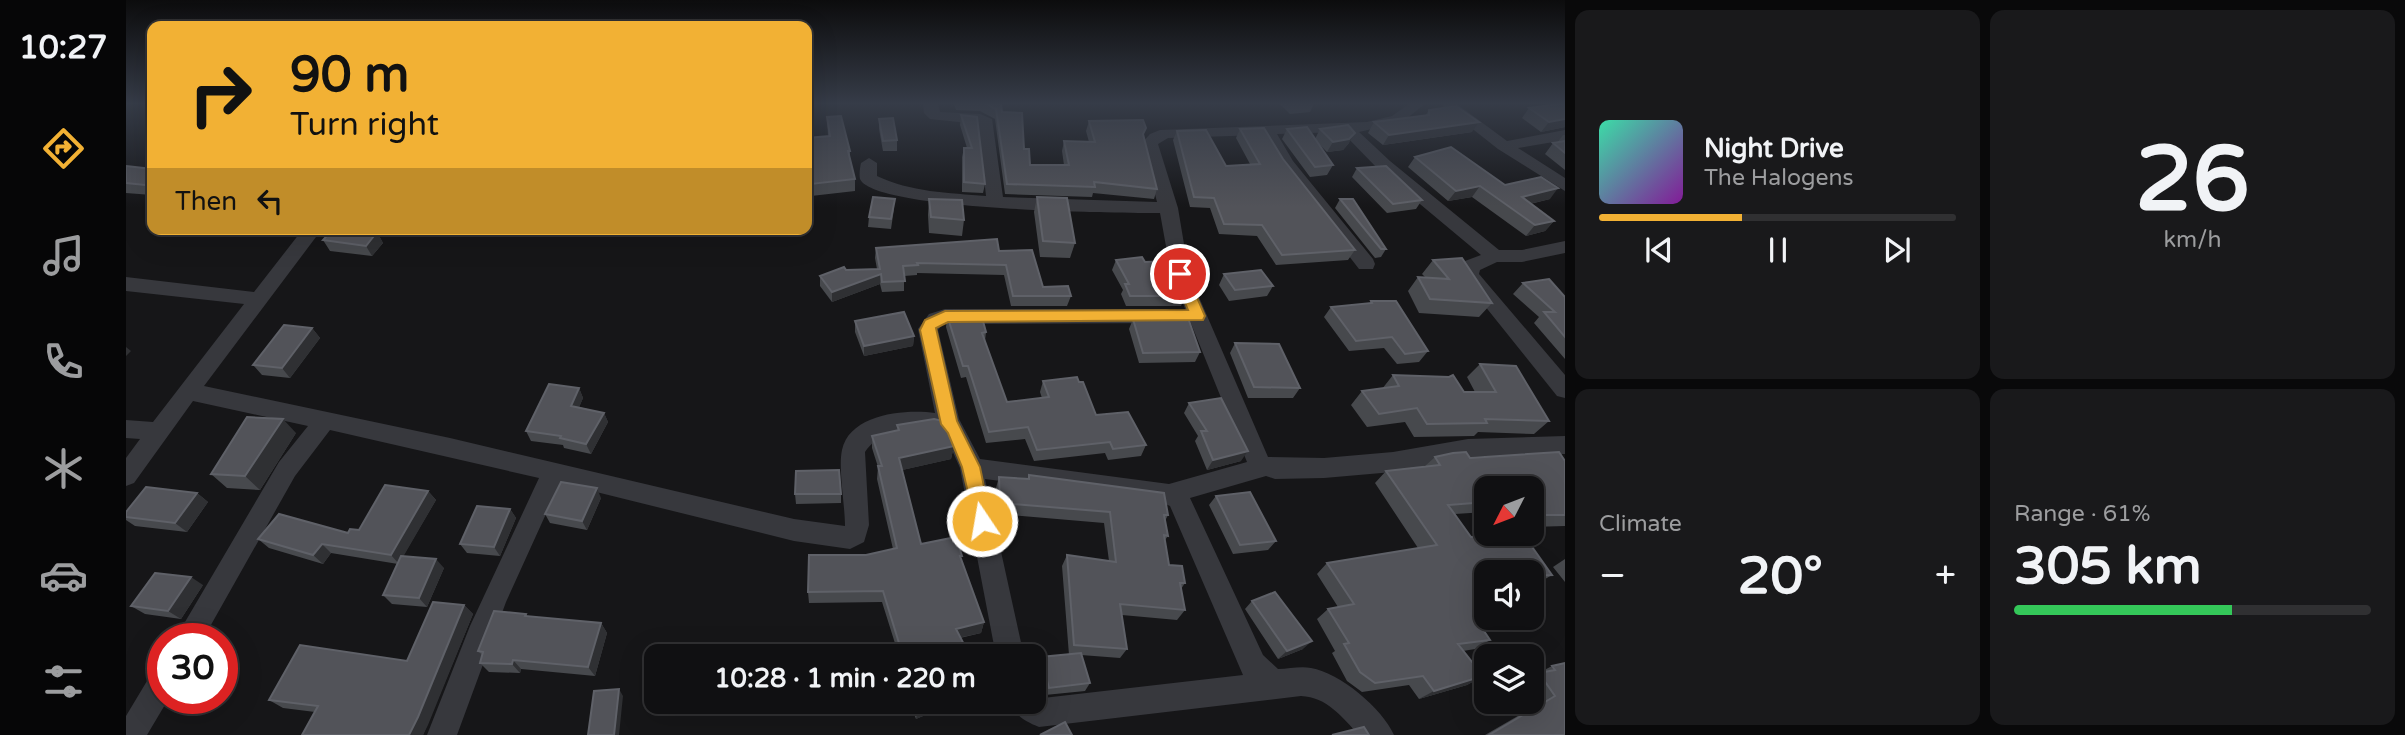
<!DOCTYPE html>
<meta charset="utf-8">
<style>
body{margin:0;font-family:"Varela Round",sans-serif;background:#19191b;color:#f1f3f6;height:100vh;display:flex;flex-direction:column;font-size:26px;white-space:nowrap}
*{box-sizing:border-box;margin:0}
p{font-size:23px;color:#9c9d9f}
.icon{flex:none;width:38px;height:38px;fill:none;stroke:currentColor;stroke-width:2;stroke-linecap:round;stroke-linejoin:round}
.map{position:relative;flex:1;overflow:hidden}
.side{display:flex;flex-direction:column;gap:10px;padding:10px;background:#09090a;width:840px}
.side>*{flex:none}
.top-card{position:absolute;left:21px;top:21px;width:665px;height:214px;border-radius:14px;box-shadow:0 7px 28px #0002,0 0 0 2px #303032;background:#f2b134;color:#111;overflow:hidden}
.needle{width:46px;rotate:228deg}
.fabs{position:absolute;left:1348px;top:476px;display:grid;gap:14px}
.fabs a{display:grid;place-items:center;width:70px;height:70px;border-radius:14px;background:#101012;box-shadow:0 7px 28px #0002,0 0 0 2px #303032;font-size:35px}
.speed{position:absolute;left:21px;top:623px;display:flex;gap:14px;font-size:35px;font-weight:700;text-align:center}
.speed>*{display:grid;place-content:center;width:91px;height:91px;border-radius:50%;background:#101012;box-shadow:0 7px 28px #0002,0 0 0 2px #303032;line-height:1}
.speed .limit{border:10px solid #d22;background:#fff;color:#111}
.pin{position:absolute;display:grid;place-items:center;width:60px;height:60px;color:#fff;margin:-30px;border:4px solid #fff;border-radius:50%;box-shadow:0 2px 7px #0007}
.me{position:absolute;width:77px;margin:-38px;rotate:348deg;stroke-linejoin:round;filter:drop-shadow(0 0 5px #0008)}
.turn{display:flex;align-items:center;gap:24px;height:147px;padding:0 28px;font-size:32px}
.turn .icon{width:91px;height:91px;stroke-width:2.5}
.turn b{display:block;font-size:49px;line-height:60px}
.then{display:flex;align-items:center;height:66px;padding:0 28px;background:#0003;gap:14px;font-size:26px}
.big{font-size:52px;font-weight:700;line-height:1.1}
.side .tile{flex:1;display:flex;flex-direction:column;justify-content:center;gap:10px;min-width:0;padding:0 24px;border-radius:14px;background:#19191b}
.side .dial{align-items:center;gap:0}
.dial b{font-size:91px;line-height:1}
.song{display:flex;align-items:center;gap:21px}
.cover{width:84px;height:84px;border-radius:10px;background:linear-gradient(135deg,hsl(160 70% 55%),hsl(290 70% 35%))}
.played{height:7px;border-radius:4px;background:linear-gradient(90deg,#f2b134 40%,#303032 40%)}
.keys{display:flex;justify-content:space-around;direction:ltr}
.heat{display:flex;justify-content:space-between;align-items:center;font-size:38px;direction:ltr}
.charge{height:10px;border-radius:5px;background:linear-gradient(90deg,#34c759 61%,#303032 0)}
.side .tiles{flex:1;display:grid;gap:10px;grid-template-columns:repeat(2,1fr)}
.trip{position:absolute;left:518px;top:644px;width:402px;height:70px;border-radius:14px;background:#101012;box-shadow:0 7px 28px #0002,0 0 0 2px #303032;font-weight:700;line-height:70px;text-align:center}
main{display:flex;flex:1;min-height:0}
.tab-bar{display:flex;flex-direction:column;width:126px;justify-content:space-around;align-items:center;background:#060607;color:#9c9d9f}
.tab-bar .icon{width:49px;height:49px}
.tab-bar .current{color:#f2b134}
.tab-bar b{font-size:32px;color:#f1f3f6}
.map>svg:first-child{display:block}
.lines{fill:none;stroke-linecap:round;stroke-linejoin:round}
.street{fill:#37383d;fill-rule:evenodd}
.wall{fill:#47494d}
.shaded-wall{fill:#2f3033}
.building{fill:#525359;stroke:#5f6168;stroke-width:2}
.route{fill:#f2b134;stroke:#9d7322;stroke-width:2}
</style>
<main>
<nav class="tab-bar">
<b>10:27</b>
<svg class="icon current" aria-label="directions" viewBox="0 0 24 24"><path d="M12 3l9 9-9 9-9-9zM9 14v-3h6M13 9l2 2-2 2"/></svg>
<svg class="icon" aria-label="music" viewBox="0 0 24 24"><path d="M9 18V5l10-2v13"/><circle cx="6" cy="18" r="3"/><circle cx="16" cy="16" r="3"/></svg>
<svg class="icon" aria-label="phone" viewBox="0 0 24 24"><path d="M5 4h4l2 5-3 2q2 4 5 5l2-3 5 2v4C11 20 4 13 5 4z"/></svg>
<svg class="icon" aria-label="climate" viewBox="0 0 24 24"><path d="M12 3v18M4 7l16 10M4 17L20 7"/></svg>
<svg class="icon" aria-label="car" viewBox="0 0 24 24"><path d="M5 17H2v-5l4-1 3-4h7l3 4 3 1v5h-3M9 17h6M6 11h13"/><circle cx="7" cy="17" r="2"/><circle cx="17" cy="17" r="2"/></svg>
<svg class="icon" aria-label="filters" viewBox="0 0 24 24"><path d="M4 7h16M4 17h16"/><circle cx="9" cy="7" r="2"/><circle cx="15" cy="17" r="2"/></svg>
</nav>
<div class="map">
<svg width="1439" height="735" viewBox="0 0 1439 735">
<rect width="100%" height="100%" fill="#161618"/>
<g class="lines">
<path class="street" d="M797,104H812L814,112L854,114L866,119L877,197L1031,202L1016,143L1024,134L1034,130L1241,122L1266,116L1283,104H1299L1276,122L1233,132L1264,161L1373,250H1396L1439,241V253L1396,262H1371L1354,270L1353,274L1439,375V398L1431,396L1334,275L1339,261L1355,255L1252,169L1216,132L1151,134L1167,161L1247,259L1249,264L1247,269H1233L1154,167L1135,135L1042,138L1032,144L1052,208L1063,274L1142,457L1198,458L1267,452L1342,439L1439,436V454L1342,457L1267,472L1198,478L1149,479L1140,476L1064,498L1137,655L1152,669C1163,669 1174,666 1185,668C1214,673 1256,708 1268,735H1233C1216,717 1201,697 1175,696L913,727C900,722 889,716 884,702H908V692L917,698L1117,675L1044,506L1033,501L859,479L898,656H870L834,468L818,432C789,425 757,426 739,452L743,525L738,542L724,549L668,541L434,483L380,602L331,735H301L344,626L413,478L204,430L169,476L77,639H49L153,462L182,426L67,401L8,483L0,486V458L14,439L0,438V420L27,422L118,304L0,291V277L128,292L177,229H196L78,386L324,438L668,519L719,526C719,505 712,468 716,450C724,413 781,409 809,413L792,329L803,314L819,309H1040L1047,311L1050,316L1047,321L1040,323L817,324L812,330L833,419L854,459L1043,484L1121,462L1045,274L1034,213C994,213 748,211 734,179C733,175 734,167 735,163L743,158L751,163V176C784,192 823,193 860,196L852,124L804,119L798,113Z
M1315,104H1331L1381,141L1439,130V140L1392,148L1439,178V191L1372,149Z
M37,667V698H43L21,735H0V716L27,671Z"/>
</g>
<path class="wall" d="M828,104H875L876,112L898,149L904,165H938L936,151L938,141L963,142L960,131L963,121L1020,128L1017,136L1031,189L1028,199L967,193L966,197L879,194L869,119L854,111L830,110Z
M1154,104H1188L1184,112L1164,114Z
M1439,104V127L1415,132L1396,118L1403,108Z
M1303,110L1346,132L1257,145L1242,133L1248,122L1299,116Z
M835,115L859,184L857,193L836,192V157L838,148H841L834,125Z
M701,117L724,151V160L729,179V191L685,196L681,167V138L702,136Z
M753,119L771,140V151H757L753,129Z
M1114,129L1157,159L1229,250L1222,260L1150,265L1131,236L1093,234L1084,208L1064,207L1047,140L1051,131L1100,166L1124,164L1110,138Z
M1161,129L1189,139L1194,129L1223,143L1217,150L1201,152L1191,142L1207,165L1201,175L1184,177L1156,139Z
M1437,135H1439V170L1419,154L1427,143H1431Z
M1289,157L1424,199L1404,204L1428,221L1419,231L1400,236L1346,197L1322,201L1282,167Z
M0,166L26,169V195L0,193Z
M1231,168L1296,200L1290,209L1261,213L1226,177Z
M911,197L949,243L944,258L914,257L908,212Z
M803,199L838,220L836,236L803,233L802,215Z
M1214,199L1260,249L1255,257L1249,258L1209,208Z
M768,209L765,229L742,227L743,217Z
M251,232L257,243L246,256L204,251L197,240Z
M750,248L873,251L917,287L945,296L941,306H885L878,275L791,273V275L778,276V291L756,292L754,284L706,302L694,286V276L720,270L751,269L749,258Z
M990,260L1019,262L1060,296L1055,306H1000L995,294L997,290L986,270Z
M1307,260L1366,303L1353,317L1293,313L1282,291L1292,277H1299L1296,274Z
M1098,274L1147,286L1141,296L1103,301L1093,285Z
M1397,283L1439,297V359L1408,323L1413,317L1387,294Z
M1245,301L1302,351L1293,362L1271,364L1258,348L1223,351L1198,317L1205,307L1244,303Z
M821,315L860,332L859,341L881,402L916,398L914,392L917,381L970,415L1020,445L1015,456L982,460L979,453L908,461L899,439L860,443L840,377L835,378L820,327Z
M1013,315L1074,352L1069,362L1013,363L1003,329L1007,319H1011Z
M729,321L788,336L787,346L738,356L729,332Z
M186,328L194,338L164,378L136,375L127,365Z
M1109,343L1174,388L1167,398H1122L1104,353Z
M1354,364L1423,421L1408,434L1352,432L1348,436L1288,437L1279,422L1241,427L1225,405L1236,391L1256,389L1267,375L1338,392H1349L1341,377Z
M453,388L457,398L453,407L478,413L482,422L465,454L438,448L437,445L405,441L400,431Z
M1063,403L1115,461L1081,470L1069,441L1072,436L1058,413Z
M771,425L828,446L825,459L776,470L795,544L835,560L858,622L855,633L834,638L844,656H773L756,602L683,603L682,592L740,555L767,549L751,479L752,467L746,448V436L771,430Z
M170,433L134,490L101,488L85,474Z
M1309,457L1439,461V526L1405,527V488H1360V512L1329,514L1345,537L1426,575L1409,585L1405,586V572H1360L1406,618L1389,628L1359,632L1364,640L1349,649L1337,651L1357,676L1341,685L1293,699L1283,685L1236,692L1221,681L1206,653L1209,651L1191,619L1202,609L1212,607L1191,574L1201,563L1292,548L1249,483L1260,471L1299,466Z
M903,475L1042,515L1039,521L1042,536L1039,540L1043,565L1059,583L1055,589L1059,610L1051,620L996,615L1001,649L994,658L955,655L964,683L959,691L919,695L911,665L915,657L943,655L936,566L941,555L983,561L978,523L871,514L870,488L873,477L902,479Z
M302,491L310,500L277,556L318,568L301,607L266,604L257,595L272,564L205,553L197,564L143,548L132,539L222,533L233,530Z
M71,493L82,502L61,532L9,526L0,520V512Z
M669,494H715V503L670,504Z
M1090,496L1150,541L1142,550L1107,554L1083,505Z
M475,498L461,530L424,523L419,514Z
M384,509L390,518L374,556L341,553L334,544Z
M1439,559V582L1427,567Z
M77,585L55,619L19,614L5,606Z
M1126,601L1177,649L1152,659L1119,609Z
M338,605L347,614L297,735H176L189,712L157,708L143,700L281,661Z
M400,614L402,617L475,623L481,633L469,676L395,669L394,673L363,672L354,663L356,655L352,651Z
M1439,663V735H1359L1409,706L1405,700V677L1426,666Z
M783,702H830L790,719Z"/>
<path class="shaded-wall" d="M1439,119V127L1415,132L1423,122Z
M1353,122L1346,132L1257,145L1263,135Z
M1229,133L1223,143L1217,150L1201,152L1207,142Z
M26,178V193L19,185Z
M1354,186L1346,197L1322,201L1330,191Z
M1432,188L1424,199L1387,208L1396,197Z
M1428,221L1419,231L1400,236L1409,225Z
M251,232L257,243L246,256L240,246Z
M755,274L754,284L706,302V292Z
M186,328L194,338L164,378L156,368Z
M788,336L787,346L738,356V346Z
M0,347L5,351L0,356Z
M453,388L457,398L450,415L445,406Z
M478,413L482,422L465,454L460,444Z
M157,419L170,433L134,490L119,476Z
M828,446L825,459L772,471L773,458Z
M1122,451L1115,461L1081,470L1087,460Z
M471,488L475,498L461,530L456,521Z
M302,491L310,500L273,564L265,555Z
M71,493L82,502L61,532L49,523Z
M384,509L390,518L374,556L368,547Z
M196,544L205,553L197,564L187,555Z
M310,559L318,568L301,607L293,598Z
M65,577L77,585L55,619L42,611Z
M338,605L347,614L302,725L297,735H283Z
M858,622L855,633L827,639L830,629Z
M475,623L481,633L469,676L462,667Z
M1186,641L1177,649L1152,659L1161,651Z
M387,660L395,669L394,673L386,664Z
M1357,676L1341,685L1293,699L1308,691Z
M493,689L497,696L493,735H488Z
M812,702H830L790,719L792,710Z"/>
<path class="building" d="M860,104H875L876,112L896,113L898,149H903L904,165H943L938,141L969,142L963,121L1017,120L1020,128L1017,134L1031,189L968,182L969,187L881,184L870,109Z
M1433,104H1439V119L1423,122L1403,108Z
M1330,106L1353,122L1263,135L1248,122L1303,115V110Z
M835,115L851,117L859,184L838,182V148H846Z
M715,116L724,151H722L729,179L685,184L681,157V138L704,136L701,117Z
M767,118L771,140L757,141L753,119Z
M1222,125L1229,133L1223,139L1207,142L1194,129Z
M1181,127L1207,165L1189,167L1161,129Z
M1138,128L1157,159L1229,250L1156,255L1136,225L1098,224L1088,198L1068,197L1051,131L1080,130L1100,166L1134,164L1114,129Z
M1439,141V153L1427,143Z
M1325,147L1379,185L1415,177L1432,188L1396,197L1428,221L1409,225L1354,186L1330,191L1289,157Z
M0,166L26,169V178L19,185L0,183Z
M1260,166L1296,200L1267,204L1231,168Z
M747,197L769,199L765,219L743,217Z
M911,197L941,198L949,243L917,241Z
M803,199L836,200L838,220L805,217Z
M1214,199H1227L1260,249H1255Z
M207,229H228L251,232L240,246L197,240Z
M871,239L873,251L906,250L917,287L942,286L945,296H887L880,265L791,263L792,265L777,266L779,281L756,282L755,274L706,292L694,276L718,267L720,270L754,269L750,248Z
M1016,257L1019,262L1044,261L1060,296H1004L999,284H1003L990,260Z
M1336,258L1366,303L1304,299L1292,277L1323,279L1307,260Z
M1135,270L1147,286L1109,290L1098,274Z
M1423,279L1439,297V337L1418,312H1429L1397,283Z
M1245,301H1270L1302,351L1279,354L1266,337L1230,341L1205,307L1246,303Z
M778,312L788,336L738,346L729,321Z
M855,314L860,332L856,333L881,402L923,397L917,381L951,377L953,382H957L970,415L1002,412L1020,445L987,449L984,442L911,450L902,427L863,432L842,366H837L821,315Z
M1013,315H1061L1074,352L1017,353L1007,319H1014Z
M158,325L186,328L156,368L127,365Z
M1109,343L1153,344L1174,388L1128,387Z
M1354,364L1390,366L1423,421L1359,419L1361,423L1301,424L1291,408L1253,414L1236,391L1273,386L1267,375L1323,377L1327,375L1338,392H1370Z
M423,384L453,388L445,406L478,413L460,444L434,438L435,436L400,431Z
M1095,398L1122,451L1087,460L1075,431H1081L1063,403Z
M121,417L157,419L119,476L85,474Z
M808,419L817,421L828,446L773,458L795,544L830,537L836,556H834L858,622L830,629L844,656H777L757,591L682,592L683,555H740L771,548L752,466H756L746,436L773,430L771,425Z
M1340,452L1344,458L1433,452L1439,461V515H1412L1405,507V488H1360V502L1322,505L1345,537L1397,534L1426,575L1405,576V572H1360V618H1406L1354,625L1364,640L1332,644L1357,676L1308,691L1297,676L1249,683L1234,672L1218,644L1223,643L1202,609L1228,604L1201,563L1311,545L1260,471L1314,465L1309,457L1327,453Z
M713,470L715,494H669L670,471Z
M903,475L1038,493L1042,515H1038L1042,536L1038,535L1043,565L1056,566L1059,583H1054L1059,610L994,604L1001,649L948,645L941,555L990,562L984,512L874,503L873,477L903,479Z
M435,482L471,488L456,521L419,514Z
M259,485L302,491L265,555L196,544L187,555L132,539L153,514L222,533L224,529L233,530Z
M20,487L71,493L49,523L0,517V512Z
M1124,492L1150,541L1114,545L1090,496Z
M351,506L384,509L368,547L334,544Z
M275,556L310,559L293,598L257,595Z
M29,573L65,577L42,611L5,606Z
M1149,592L1186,641L1161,651L1126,601Z
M307,602L338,605L292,717L283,735H176L192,706L143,700L174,645L281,661Z
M368,611L400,614L399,616L475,623L462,667L387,660L386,664L354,663L357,652L352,651Z
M955,653L964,683L923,688L915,657Z
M1439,663V735H1363L1429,696L1413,673L1429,670L1426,666Z
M493,689L488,735H462L468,691Z
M788,702H812L792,710Z
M939,722L946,735H914Z
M1238,727L1243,735H1206Z"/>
<linearGradient id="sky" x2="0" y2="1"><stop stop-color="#0c0c0d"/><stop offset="0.5" stop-color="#363c48"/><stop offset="1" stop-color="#363c48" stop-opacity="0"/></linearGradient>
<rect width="1439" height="207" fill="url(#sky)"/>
<path class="route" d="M1054,269L1061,274L1079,316L1077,320L822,322L810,328L831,421L854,467L865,521L863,527L856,529L850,527L836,467L822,433L815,424L794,330L799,320L819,311L1062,310L1047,274Z"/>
</svg>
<div class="fabs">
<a><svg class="needle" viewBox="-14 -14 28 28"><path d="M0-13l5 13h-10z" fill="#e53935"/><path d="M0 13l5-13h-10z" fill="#9c9d9f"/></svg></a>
<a><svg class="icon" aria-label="sound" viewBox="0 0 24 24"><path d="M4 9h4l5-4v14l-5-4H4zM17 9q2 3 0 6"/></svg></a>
<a><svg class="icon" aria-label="layers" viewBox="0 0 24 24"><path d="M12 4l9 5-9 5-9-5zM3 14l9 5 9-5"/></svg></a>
</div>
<div class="speed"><div class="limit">30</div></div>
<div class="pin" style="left:1054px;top:274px;background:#d93025"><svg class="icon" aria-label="arrive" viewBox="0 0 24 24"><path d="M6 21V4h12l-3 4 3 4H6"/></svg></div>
<svg class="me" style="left:856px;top:521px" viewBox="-20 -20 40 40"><circle r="17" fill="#f2b134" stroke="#fff" stroke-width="3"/><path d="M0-11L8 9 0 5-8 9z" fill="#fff"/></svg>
<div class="trip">10:28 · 1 min · 220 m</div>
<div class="top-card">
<div class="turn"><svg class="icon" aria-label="right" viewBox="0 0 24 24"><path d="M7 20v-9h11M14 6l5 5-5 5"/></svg><div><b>90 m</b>Turn right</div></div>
<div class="then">Then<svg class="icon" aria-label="left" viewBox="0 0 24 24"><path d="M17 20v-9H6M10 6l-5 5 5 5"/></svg></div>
</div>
</div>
<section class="side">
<div class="tiles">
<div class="tile">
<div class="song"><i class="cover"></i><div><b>Night Drive</b><p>The Halogens</p></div></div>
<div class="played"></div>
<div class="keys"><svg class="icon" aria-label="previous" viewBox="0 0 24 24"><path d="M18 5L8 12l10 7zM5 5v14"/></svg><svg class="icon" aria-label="pause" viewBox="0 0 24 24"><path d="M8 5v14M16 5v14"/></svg><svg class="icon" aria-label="next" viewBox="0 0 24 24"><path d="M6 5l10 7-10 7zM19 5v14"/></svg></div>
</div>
<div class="tile dial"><b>26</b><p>km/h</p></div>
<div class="tile"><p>Climate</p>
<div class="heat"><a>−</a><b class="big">20°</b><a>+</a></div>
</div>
<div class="tile"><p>Range · 61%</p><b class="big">305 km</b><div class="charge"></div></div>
</div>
</section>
</main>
